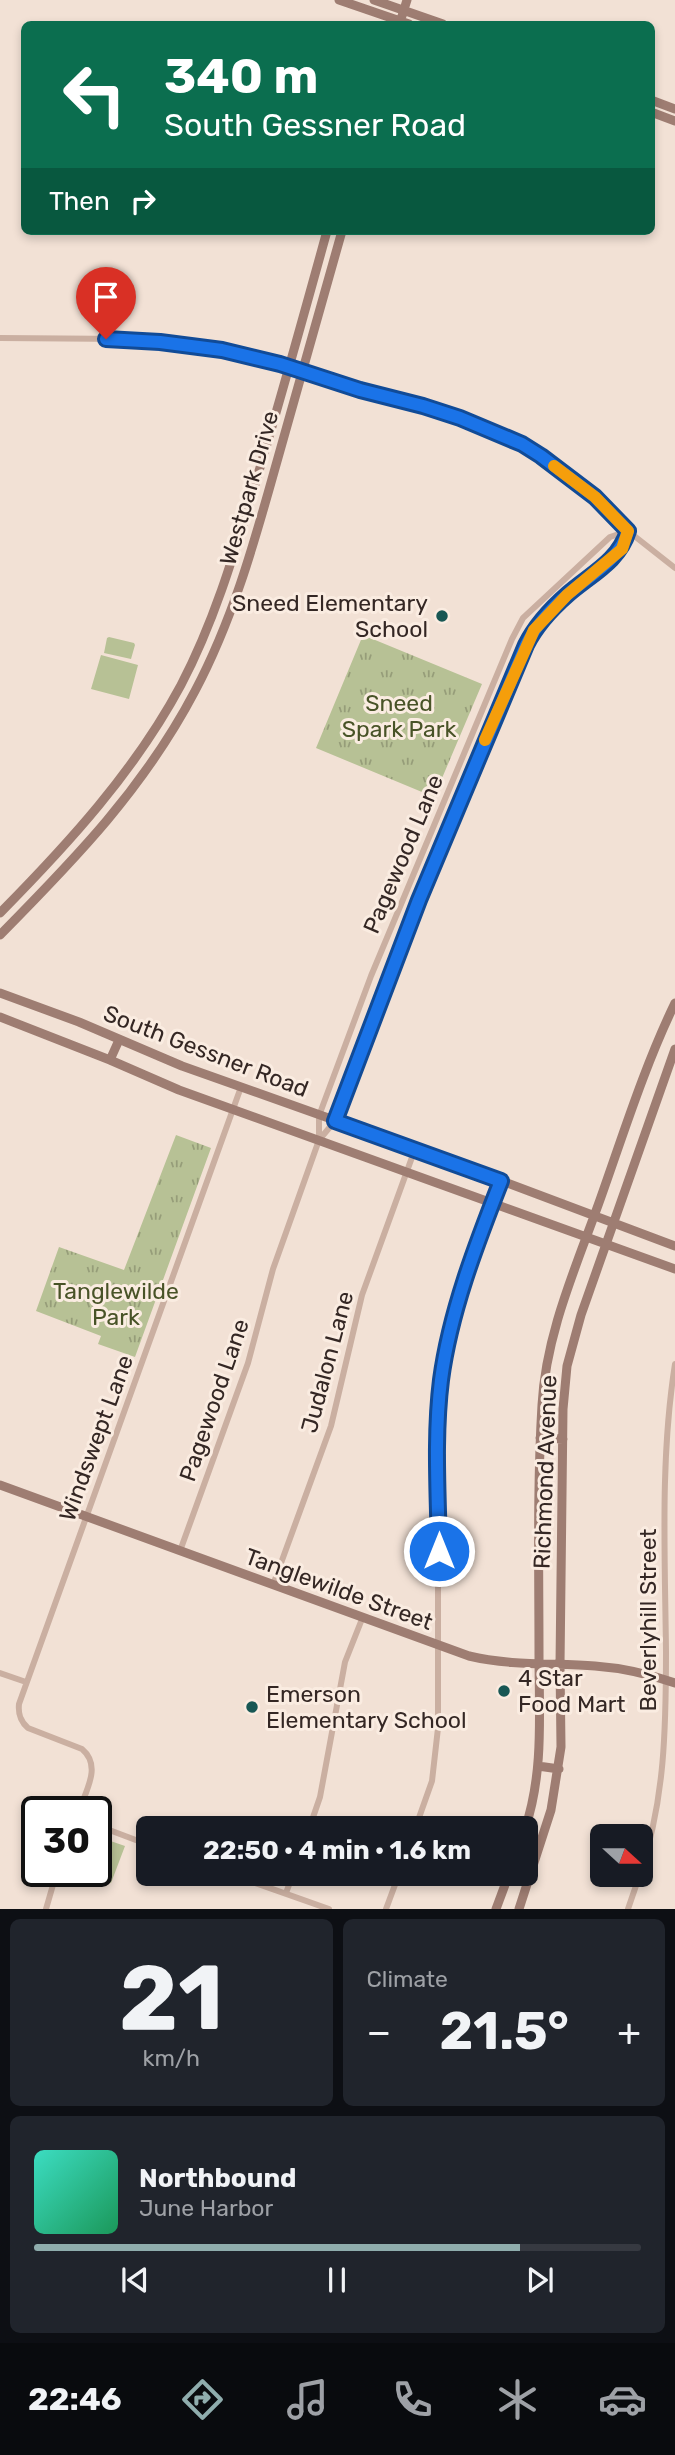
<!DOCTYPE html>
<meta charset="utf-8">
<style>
body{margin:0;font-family:Rubik,sans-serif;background:#20242c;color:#f1f3f6;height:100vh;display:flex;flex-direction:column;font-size:26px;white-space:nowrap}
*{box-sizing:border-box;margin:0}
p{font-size:23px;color:#9ea1a6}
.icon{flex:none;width:38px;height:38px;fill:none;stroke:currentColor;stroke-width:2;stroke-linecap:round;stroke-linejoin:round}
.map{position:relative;height:1909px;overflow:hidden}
.drawer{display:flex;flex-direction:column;gap:10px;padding:10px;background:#0d0f14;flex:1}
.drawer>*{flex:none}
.banner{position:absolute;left:21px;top:21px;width:634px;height:214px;border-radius:10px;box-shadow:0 4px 10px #0003;background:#0b6e4f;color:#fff;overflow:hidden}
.needle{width:46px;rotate:111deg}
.controls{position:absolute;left:590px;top:1824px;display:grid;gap:14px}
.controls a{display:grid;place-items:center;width:63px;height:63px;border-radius:10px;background:#171b24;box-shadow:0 4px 10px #0003;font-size:35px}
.speed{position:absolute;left:21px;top:1796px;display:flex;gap:14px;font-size:35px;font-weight:700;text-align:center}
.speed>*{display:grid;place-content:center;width:91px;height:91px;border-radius:50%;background:#171b24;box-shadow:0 4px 10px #0003;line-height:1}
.speed .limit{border:4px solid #111;border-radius:10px;background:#fff;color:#111}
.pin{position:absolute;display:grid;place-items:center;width:60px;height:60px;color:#fff;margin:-72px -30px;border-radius:50% 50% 50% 0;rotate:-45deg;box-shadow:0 0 7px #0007}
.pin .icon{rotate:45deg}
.me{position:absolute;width:77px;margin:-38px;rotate:0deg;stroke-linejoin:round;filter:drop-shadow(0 0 5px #0008)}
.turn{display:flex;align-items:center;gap:24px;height:147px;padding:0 28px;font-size:32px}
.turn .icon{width:91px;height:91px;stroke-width:2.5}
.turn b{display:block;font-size:49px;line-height:60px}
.then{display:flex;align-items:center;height:66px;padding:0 28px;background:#0003;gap:14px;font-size:26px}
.big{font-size:52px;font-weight:700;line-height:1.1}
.drawer .tile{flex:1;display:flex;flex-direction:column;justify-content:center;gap:10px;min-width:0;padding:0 24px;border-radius:10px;background:#20242c}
.drawer .dial{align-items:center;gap:0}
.dial b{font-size:91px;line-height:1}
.song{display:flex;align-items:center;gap:21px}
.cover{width:84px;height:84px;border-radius:10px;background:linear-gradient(135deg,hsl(170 70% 55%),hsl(150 70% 35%))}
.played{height:7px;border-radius:4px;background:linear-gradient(90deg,#8fadad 80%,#363941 80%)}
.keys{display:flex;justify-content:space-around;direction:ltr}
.heat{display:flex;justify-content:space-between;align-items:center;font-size:38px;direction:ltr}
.drawer .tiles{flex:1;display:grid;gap:10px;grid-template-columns:1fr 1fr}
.tile:last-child{grid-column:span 2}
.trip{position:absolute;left:136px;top:1816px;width:402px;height:70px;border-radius:10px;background:#171b24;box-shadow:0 4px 10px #0003;font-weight:700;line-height:70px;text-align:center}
.tabs{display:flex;height:112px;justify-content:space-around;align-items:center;background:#090b0e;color:#9ea1a6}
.tabs .icon{width:49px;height:49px}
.tabs .current{color:#8fadad}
.tabs b{font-size:32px;color:#f1f3f6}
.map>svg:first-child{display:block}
.green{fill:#b7c195}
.park{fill:url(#park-tufts)}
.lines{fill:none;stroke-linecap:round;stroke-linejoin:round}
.street{stroke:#caafa1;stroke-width:6}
.secondary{stroke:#9e7d72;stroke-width:9}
.route-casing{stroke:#114b97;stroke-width:18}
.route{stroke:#1a73e8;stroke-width:12}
.slow{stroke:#f59e0b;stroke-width:12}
.poi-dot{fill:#185754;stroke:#faece1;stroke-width:2.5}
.labels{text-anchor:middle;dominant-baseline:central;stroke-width:6;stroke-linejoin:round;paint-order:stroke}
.street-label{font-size:23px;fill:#342724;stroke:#faece1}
.poi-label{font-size:23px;fill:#342724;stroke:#faece1;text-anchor:start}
.park-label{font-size:23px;fill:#485327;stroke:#faece1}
</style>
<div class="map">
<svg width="675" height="1909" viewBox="0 0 675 1909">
<defs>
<pattern id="park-tufts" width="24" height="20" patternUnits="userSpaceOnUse" patternTransform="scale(1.75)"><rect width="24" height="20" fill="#b7c195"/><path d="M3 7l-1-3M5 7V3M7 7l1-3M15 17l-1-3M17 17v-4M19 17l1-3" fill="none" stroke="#969d79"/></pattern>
</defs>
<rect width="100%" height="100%" fill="#f2e1d5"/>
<path class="green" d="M109,637L134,643L135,645L131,659L104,653L107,638Z
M101,655L138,665L129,699L91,689Z
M96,1836L125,1846L111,1883L79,1871H96Z"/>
<path class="park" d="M363,635L482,684L434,797L316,748Z
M176,1135L211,1148L135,1357L98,1344L101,1336L36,1311L59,1247L124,1270Z"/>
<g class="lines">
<path class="street" d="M0,338L127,339L222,350L275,362L361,390L446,413L522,444L541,456L595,497L628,531L675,568
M319,1140L335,1121L419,900L526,645C536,625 552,608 568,594C591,575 619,560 628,531
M180,1551L248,1363L273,1269L319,1140V1116L323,1105L371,976L512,639L523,618L610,537L628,531
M273,1585L331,1426L362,1295L415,1149
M0,1673L26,1682
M79,1811C86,1790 102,1766 82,1749L28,1728C20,1721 18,1714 19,1704L241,1087
M96,1825L149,1845
M309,1829L320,1797L345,1662L362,1619
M415,1829L432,1781L438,1728V1439L441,1383L451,1326L501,1181
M640,1873C665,1801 666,1726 666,1652C665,1556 660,1459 675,1364
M230,1874L329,1909
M286,1893L293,1874
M46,1909L57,1871
M386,1909L399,1874
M628,1909L640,1874"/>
<path class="secondary" d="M339,0L409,24
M374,0L443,24
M402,16L407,0
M651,100L675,109
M651,112L675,121
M0,913C68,844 135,771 181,685C213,624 233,558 253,491C279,405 303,318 327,231
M0,935C76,858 144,788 195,691C232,621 253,547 274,472C297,392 319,311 342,231
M0,993L79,1022L182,1066L438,1157L675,1246
M0,1017L110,1060L179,1090L675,1269
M110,1060L119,1040
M540,1438L563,1439
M0,1485L469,1656C511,1666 552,1663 595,1666C622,1668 649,1674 675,1683
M538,1766L559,1769
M525,1829C544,1772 539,1714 539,1655C539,1572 537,1488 542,1405C546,1332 577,1265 601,1197C624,1132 645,1065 675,1003
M496,1909L509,1874
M519,1909L551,1810L561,1747L560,1665L563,1409L567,1366L581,1315L675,1049"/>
</g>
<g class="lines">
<g class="route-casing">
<path id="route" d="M106,339L160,342L222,350L280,364L360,390L423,406L460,418L522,444L541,456L595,497L628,531C619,561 591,574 568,594C552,608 536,625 526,645L419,900L335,1121L501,1181C476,1245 450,1312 441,1380C434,1436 438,1495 439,1551"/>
</g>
<use href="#route" class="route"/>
<path class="slow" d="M485,740L534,630L567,595L622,549L628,531L595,497L554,466"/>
</g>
<g class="poi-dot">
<circle cx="442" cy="616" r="7"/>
<circle cx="504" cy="1691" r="7"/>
<circle cx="252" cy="1707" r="7"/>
</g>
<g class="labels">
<g class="street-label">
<text transform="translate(249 488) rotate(-74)">Westpark Drive</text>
<text transform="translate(403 854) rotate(-67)">Pagewood Lane</text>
<text transform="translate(206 1051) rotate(21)">South Gessner Road</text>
<text transform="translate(327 1362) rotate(-75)">Judalon Lane</text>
<text transform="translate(214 1400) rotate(-71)">Pagewood Lane</text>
<text transform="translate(96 1438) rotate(-70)">Windswept Lane</text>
<text transform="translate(545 1472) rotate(-88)">Richmond Avenue</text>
<text transform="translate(339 1589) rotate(20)">Tanglewilde Street</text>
<text transform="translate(648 1620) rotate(-90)">Beverlyhill Street</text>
</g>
<g class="poi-label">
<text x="428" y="603" text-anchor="end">Sneed Elementary<tspan x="428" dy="26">School</tspan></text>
<text x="518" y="1678">4 Star<tspan x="518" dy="26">Food Mart</tspan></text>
<text x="266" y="1694">Emerson<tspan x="266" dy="26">Elementary School</tspan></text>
</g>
<g class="park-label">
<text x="399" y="703">Sneed<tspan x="399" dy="26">Spark Park</tspan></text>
<text x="116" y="1291">Tanglewilde<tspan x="116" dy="26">Park</tspan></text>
</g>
</g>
</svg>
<div class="controls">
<a><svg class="needle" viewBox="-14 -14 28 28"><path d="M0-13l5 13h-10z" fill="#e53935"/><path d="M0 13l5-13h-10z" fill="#9ea1a6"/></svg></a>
</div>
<div class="speed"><div class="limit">30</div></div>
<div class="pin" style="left:106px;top:339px;background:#d93025"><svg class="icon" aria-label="arrive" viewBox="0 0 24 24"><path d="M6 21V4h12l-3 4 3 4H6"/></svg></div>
<svg class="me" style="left:439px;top:1551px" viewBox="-20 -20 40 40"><circle r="17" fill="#1a73e8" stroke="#fff" stroke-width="3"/><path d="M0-11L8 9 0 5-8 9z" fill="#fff"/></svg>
<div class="trip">22:50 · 4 min · 1.6 km</div>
<div class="banner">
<div class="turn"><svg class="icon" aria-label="left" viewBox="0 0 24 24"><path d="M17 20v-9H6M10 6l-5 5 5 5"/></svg><div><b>340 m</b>South Gessner Road</div></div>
<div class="then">Then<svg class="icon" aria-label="right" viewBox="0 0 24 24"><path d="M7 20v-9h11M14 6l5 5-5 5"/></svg></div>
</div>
</div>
<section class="drawer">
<div class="tiles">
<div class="tile dial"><b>21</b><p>km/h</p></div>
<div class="tile"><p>Climate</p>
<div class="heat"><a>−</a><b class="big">21.5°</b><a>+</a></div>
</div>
<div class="tile">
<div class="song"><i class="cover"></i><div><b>Northbound</b><p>June Harbor</p></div></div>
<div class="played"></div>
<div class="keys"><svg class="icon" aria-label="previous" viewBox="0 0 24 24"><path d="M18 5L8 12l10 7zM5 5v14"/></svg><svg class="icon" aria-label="pause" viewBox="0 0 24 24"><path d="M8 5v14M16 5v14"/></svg><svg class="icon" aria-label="next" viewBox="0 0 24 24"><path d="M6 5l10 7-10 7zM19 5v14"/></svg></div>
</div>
</div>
</section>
<nav class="tabs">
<b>22:46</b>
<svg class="icon current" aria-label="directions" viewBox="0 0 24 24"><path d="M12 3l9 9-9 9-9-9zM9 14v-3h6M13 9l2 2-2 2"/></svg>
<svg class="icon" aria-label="music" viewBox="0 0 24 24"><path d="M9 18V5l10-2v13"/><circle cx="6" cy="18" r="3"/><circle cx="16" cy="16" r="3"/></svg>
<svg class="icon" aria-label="phone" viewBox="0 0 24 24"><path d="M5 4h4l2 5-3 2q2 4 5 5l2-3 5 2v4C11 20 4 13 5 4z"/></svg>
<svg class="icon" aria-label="climate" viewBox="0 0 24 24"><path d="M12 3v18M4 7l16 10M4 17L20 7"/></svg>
<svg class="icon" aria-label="car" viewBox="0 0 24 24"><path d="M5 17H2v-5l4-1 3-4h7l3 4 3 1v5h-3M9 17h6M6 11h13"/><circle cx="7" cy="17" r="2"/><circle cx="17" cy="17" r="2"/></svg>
</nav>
